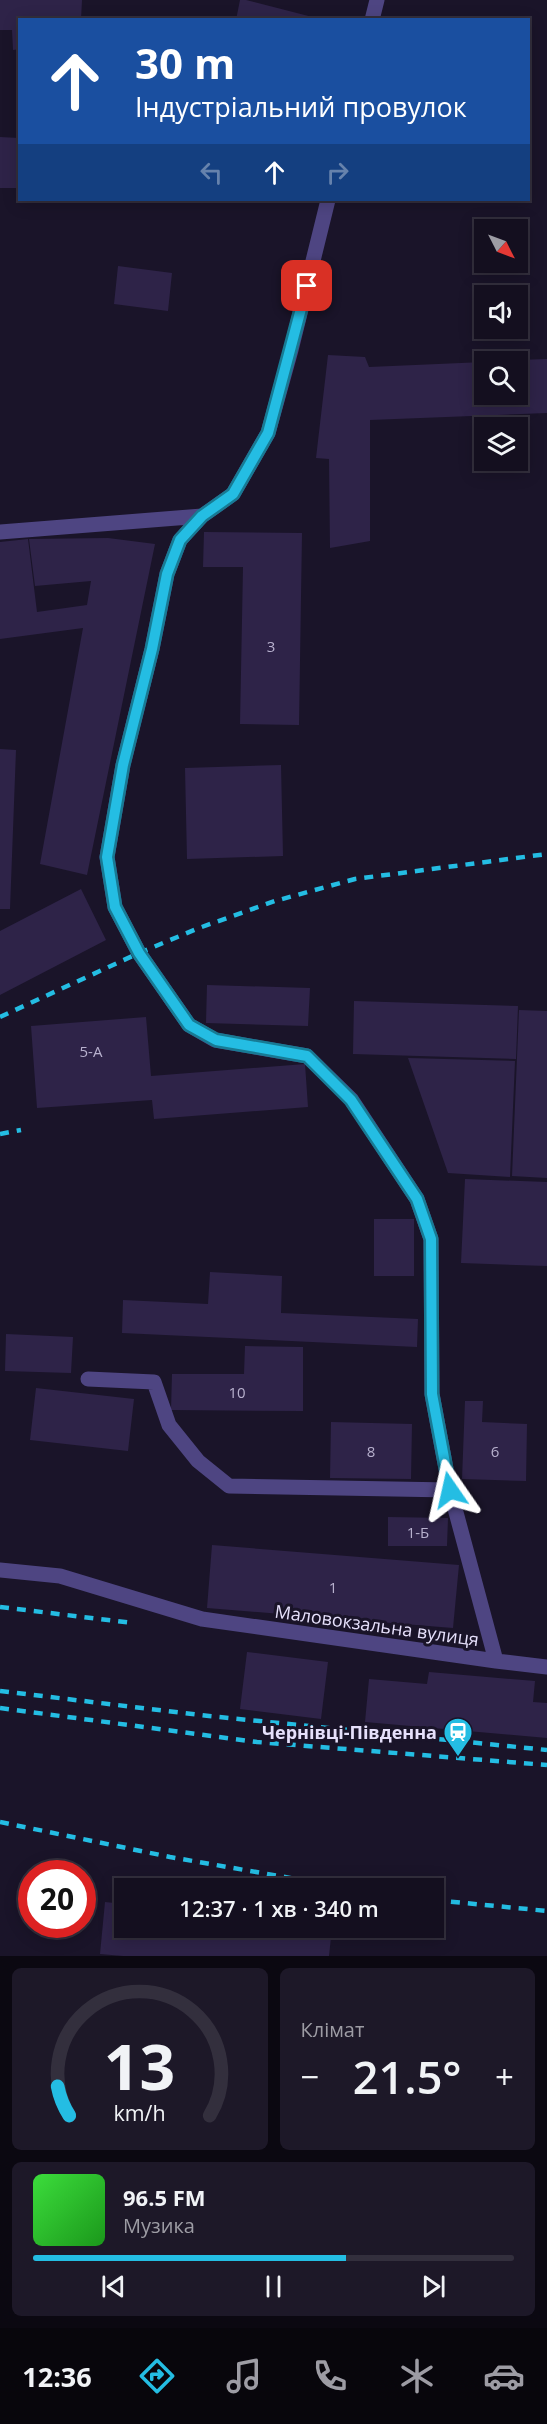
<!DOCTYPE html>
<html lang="uk">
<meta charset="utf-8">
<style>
body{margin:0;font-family:"Open Sans",sans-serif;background:#1d1828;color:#f1f3f6;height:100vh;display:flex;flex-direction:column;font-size:22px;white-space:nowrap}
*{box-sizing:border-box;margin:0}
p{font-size:20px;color:#9d9ca4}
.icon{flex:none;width:33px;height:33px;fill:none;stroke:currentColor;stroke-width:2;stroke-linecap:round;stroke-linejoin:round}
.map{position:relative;height:1956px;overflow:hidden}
.drawer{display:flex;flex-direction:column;gap:12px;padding:12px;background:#0b0811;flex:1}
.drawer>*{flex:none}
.top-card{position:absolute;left:18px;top:18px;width:512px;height:183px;border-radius:0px;box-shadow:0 3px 15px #0003,0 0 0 2px #332f3d;background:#1a4fa0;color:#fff;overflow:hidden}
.needle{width:39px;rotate:132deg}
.tools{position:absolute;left:474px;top:219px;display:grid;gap:12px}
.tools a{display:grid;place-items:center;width:54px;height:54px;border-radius:0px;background:#140f1f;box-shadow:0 3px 15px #0003,0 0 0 2px #332f3d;font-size:30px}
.speed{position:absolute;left:18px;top:1860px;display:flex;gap:12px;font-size:30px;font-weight:700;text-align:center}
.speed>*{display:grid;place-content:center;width:78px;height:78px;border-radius:50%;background:#140f1f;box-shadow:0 3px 15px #0003,0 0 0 2px #332f3d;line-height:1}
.speed .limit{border:9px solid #d22;background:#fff;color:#111}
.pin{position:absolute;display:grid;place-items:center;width:51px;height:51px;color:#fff;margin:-26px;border-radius:12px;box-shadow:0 3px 9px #0006}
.me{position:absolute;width:66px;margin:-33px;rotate:349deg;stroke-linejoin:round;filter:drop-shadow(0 0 4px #0008)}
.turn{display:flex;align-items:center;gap:21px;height:126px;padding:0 18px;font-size:27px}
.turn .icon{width:78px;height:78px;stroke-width:2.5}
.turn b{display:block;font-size:42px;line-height:51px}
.lanes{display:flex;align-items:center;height:57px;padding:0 18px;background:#0003;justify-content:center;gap:30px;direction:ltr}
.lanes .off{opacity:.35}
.big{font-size:45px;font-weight:600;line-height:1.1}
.drawer .widget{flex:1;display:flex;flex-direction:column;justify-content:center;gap:9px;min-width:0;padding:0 21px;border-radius:9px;background:#1d1828}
.drawer .dial{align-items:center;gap:0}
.dial svg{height:156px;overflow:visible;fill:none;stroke:#332f3d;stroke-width:7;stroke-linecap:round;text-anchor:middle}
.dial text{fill:#f1f3f6;stroke:none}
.song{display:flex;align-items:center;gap:18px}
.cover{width:72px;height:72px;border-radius:9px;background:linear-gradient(135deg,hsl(120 70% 55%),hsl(120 70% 35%))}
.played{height:6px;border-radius:3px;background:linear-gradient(90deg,#24bde3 65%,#332f3d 65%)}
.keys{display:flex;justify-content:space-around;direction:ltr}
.heat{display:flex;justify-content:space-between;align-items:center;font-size:33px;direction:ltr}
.drawer .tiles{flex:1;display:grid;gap:12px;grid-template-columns:1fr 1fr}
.widget:last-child{grid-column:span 2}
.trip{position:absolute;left:114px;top:1878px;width:330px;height:60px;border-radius:0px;background:#140f1f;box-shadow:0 3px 15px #0003,0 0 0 2px #332f3d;font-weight:600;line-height:60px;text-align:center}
.tab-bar{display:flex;height:96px;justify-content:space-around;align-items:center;background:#08060c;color:#9d9ca4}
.tab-bar .icon{width:42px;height:42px}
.tab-bar .active{color:#24bde3}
.tab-bar b{font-size:27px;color:#f1f3f6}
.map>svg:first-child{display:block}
.building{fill:#2e2348}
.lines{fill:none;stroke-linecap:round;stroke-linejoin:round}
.minor{stroke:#4e4582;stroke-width:15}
.rail{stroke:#24bde3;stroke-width:4.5;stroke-dasharray:9 8;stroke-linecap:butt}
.route-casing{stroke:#177b94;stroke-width:15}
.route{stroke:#24bde3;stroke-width:10}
.labels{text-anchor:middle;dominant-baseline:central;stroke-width:6;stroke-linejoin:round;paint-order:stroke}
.number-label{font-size:15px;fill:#b8b1ce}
.street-label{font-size:18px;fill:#e6e0fb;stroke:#1a1429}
.poi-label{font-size:18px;font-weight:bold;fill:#e6e0fb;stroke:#1a1429;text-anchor:end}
</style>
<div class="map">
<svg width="547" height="1956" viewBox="0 0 547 1956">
<rect width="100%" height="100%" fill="#1a1429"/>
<path class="building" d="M0,0H82L81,20H20V49L13,50L12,30H0Z
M240,0H246L324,20H236Z
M0,137L19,138L16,153H20V188H0Z
M118,266L172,273L168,311L114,304Z
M328,355L365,357L369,367L484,362V394H518V360L547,359V413L370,420V541L330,548L329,459L316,458Z
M204,532L302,533L299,725L240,724L243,567H203Z
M108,538L155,544L87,875L40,864L83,628L0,639V542L28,539L37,612L87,605L91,581L35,586L29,539Z
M0,749L16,750L10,909H0Z
M281,765L283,856L187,859L185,768Z
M81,889L106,940L0,995V931Z
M207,985L310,988L308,1026L206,1023Z
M354,1001L518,1006L516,1059L353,1054Z
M519,1010L547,1011V1178L512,1176Z
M146,1017L151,1076L305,1064L308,1107L154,1119L152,1100L37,1108L31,1026Z
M408,1058L515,1061L510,1177L448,1173Z
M465,1179L547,1182V1266L461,1263Z
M374,1219H414V1276H374Z
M210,1272L282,1276L281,1313L418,1319L417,1347L122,1333L123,1300L208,1304Z
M6,1334L73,1337L71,1373L5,1371Z
M245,1346L303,1347V1411L171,1410L172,1374H244Z
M36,1388L134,1399L128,1451L30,1440Z
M465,1401H483L482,1422L527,1424L526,1481L462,1479Z
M331,1422L412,1424L411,1479L330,1478Z
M388,1517L448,1518L447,1546H388Z
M212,1545L459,1565L453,1628L207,1608Z
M247,1652L328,1662L321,1719L240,1709Z
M429,1672L535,1681L533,1702L547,1703V1738L365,1722L369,1679L427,1684Z
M105,1902L124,1904V1928H332L329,1956H123L100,1954Z"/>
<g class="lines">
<path class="minor" d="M372,20L377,0
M328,200L291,350L268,433L233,494L202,516L180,540L167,574L152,649L123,765L107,857L115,907L139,953L189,1025L215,1040L307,1056L351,1099L417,1199L431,1239L432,1394L450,1490
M0,532L202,516
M88,1379L154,1382L169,1425L198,1461L229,1486L450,1490L496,1661
M0,1570L60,1576L202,1619L496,1661L547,1667"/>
<path class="rail" d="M0,1017L139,953L199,928L275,901L355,879L547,854
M0,1134L21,1130
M0,1607L133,1623
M0,1691L209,1716L547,1750
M0,1708L257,1742L547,1765
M0,1822L170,1857L348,1888
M434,1900L547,1911"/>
</g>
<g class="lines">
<g class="route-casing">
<path id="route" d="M307,286L268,433L233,494L202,516L180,540L167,574L152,649L123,765L107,857L115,907L139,953L189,1025L216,1040L307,1056L351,1100L417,1199L431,1239L432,1394L450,1490"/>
</g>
<use href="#route" class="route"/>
</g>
<defs>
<g id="station-pin" transform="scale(1.5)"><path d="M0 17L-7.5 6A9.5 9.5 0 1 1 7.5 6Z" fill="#24bde3" stroke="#1a1429"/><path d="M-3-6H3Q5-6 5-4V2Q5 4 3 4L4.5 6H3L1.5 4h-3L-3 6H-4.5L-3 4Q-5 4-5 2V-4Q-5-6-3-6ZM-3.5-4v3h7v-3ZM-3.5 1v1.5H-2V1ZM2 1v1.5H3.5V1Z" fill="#fff"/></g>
</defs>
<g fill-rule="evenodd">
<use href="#station-pin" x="458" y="1732"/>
</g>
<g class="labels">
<g class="number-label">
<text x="271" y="646">3</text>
<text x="91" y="1051">5-А</text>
<text x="237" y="1392">10</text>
<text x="371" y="1451">8</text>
<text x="495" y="1451">6</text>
<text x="418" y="1532">1-Б</text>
<text x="333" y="1587">1</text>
</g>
<g class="street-label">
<text transform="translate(377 1625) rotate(8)">Маловокзальна вулиця</text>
</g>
<g class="poi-label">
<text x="437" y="1732">Чернівці-Південна</text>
</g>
</g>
</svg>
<div class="tools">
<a><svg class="needle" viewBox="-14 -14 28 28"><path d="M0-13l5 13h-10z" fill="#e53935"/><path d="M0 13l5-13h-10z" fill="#9d9ca4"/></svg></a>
<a><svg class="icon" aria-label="sound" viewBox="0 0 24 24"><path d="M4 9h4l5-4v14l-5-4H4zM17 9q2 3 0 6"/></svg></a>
<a><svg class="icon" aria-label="search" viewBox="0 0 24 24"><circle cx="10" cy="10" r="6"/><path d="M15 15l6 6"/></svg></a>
<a><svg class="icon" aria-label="layers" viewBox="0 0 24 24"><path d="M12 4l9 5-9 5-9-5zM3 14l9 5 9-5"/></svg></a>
</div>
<div class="speed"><div class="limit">20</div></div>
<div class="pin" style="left:307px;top:286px;background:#d93025"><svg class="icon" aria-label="arrive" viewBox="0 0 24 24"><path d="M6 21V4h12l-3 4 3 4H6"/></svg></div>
<svg class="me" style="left:450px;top:1490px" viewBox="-20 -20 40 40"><path d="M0-17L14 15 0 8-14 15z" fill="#24bde3" stroke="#fff" stroke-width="4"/></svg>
<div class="trip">12:37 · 1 хв · 340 m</div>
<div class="top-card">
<div class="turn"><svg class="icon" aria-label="ahead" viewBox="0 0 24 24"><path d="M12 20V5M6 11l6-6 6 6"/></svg><div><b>30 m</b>Індустріальний провулок</div></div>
<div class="lanes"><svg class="icon off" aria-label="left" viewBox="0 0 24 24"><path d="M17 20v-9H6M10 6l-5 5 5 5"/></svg><svg class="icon" aria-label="ahead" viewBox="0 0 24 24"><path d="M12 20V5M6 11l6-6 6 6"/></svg><svg class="icon off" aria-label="right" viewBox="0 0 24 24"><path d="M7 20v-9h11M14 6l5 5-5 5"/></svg></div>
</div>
</div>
<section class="drawer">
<div class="tiles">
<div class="widget dial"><svg viewBox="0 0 100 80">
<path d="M14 69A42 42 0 1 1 86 69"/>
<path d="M14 69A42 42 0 0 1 8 54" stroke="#24bde3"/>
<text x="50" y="56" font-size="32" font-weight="700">13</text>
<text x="50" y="72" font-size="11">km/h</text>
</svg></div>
<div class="widget"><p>Клімат</p>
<div class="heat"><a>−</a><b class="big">21.5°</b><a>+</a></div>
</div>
<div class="widget">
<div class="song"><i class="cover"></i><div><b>96.5 FM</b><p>Музика</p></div></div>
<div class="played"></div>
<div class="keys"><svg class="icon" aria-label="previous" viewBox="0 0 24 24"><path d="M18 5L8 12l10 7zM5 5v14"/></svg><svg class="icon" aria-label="pause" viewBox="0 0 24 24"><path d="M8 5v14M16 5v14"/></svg><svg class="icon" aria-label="next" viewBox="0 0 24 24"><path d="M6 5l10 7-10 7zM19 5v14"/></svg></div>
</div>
</div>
</section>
<nav class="tab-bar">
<b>12:36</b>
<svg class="icon active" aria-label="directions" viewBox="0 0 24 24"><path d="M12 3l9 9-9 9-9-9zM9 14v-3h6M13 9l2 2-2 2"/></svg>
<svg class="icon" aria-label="music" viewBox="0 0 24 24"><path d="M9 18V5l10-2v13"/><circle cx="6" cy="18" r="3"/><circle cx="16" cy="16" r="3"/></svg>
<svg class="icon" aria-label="phone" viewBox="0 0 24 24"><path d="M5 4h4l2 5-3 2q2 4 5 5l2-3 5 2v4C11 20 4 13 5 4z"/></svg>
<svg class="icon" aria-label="climate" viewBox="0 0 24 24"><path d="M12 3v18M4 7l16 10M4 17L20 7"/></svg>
<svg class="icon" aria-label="car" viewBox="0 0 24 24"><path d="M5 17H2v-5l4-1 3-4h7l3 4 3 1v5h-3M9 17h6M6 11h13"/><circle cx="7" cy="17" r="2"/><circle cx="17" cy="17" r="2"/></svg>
</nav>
